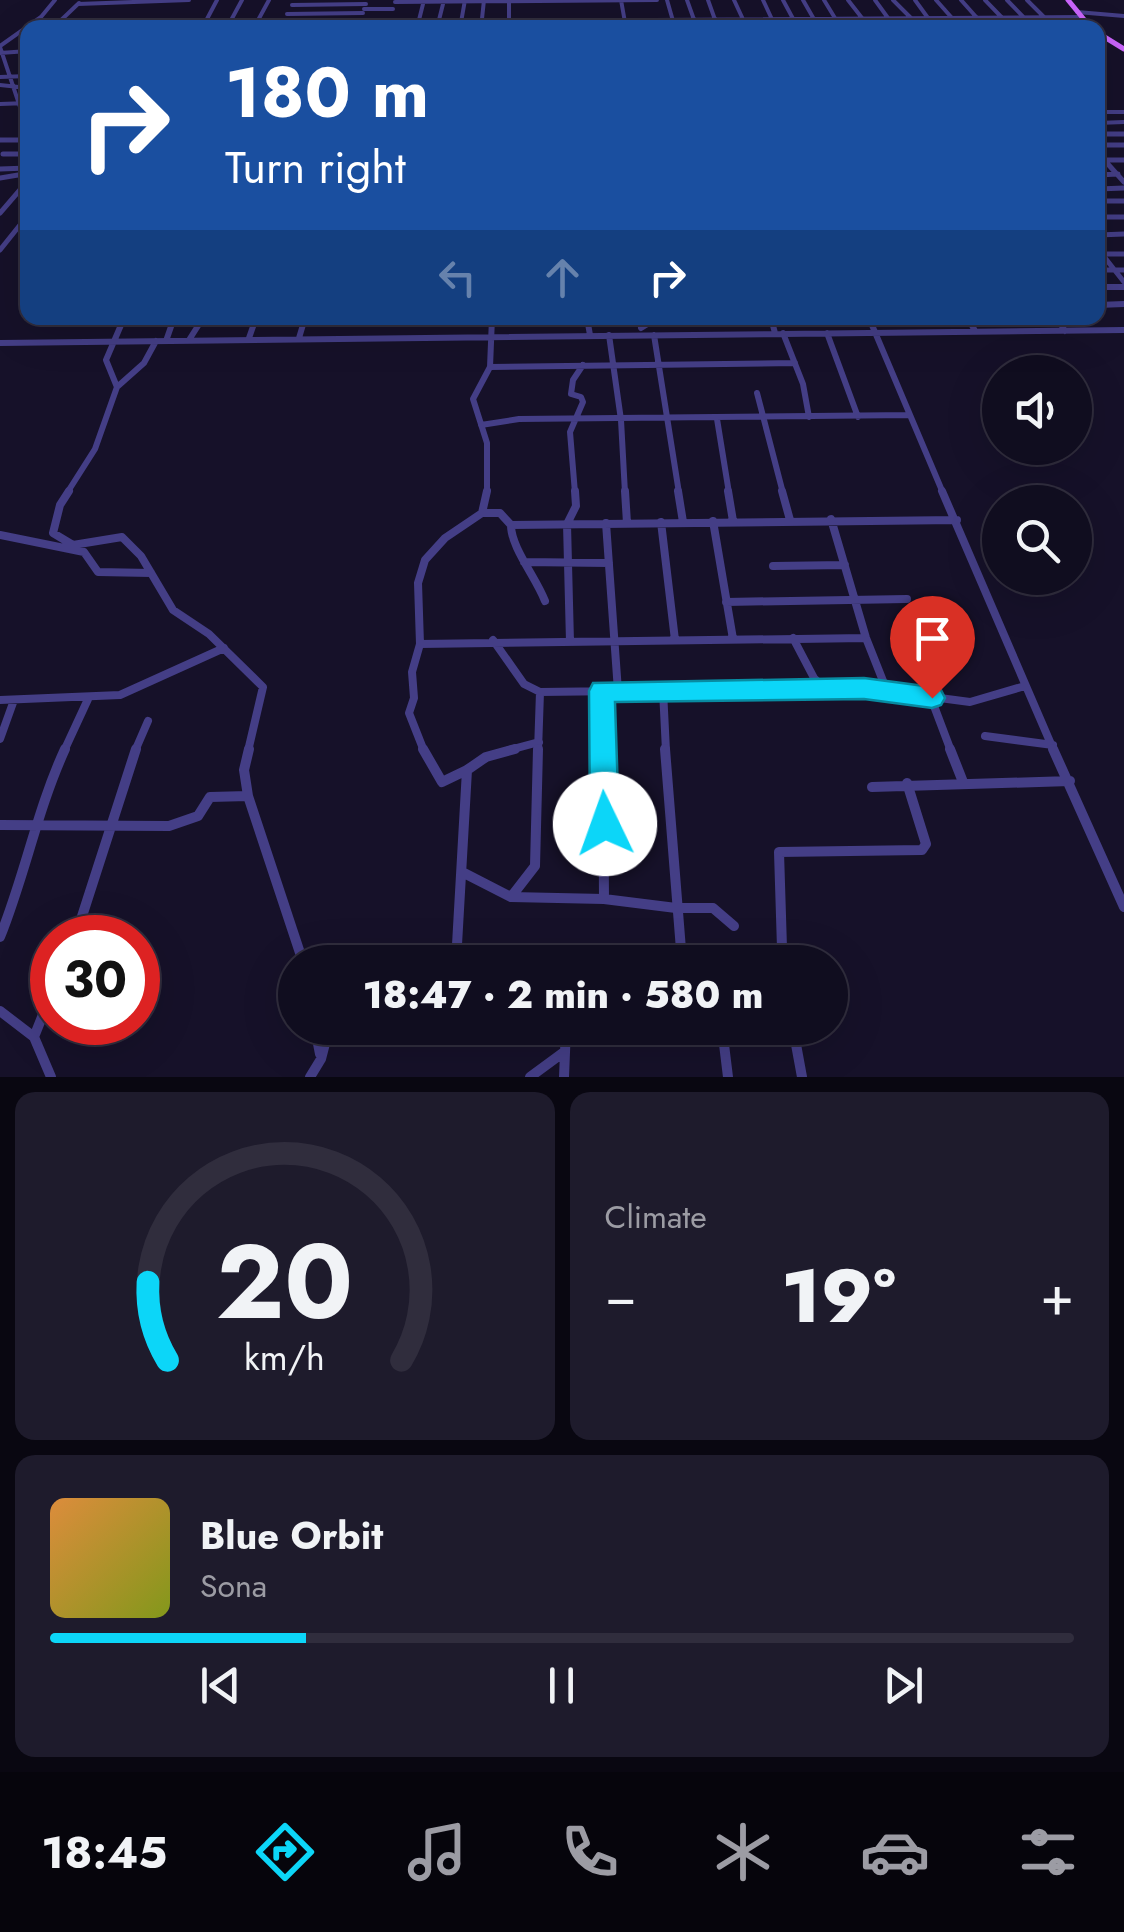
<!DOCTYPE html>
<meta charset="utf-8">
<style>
body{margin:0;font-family:Jost,sans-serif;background:#1e1b2c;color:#f1f3f6;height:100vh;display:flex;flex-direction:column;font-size:38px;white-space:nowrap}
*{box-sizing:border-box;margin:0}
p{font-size:32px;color:#9c9ca4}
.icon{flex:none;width:55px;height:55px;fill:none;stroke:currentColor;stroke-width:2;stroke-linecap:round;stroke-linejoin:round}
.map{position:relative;height:1077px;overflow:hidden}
.drawer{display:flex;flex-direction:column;gap:15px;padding:15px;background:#090711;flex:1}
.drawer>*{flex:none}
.hud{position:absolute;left:20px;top:20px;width:1085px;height:305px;border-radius:20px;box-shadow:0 10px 40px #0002,0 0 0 2px #302d3d;background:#1a4fa0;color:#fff;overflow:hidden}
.tools{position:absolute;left:982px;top:355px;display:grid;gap:20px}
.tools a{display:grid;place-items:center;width:110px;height:110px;border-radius:50%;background:#100d1f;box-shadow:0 10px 40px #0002,0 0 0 2px #302d3d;font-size:50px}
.speed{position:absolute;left:30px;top:915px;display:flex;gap:20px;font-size:50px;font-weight:700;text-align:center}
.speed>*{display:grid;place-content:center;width:130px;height:130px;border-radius:50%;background:#100d1f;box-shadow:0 10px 40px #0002,0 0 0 2px #302d3d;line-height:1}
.speed .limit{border:15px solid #d22;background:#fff;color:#111}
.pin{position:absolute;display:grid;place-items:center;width:85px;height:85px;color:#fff;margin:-102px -42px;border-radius:50% 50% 50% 0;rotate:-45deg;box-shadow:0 0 10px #0007}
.pin .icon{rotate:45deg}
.me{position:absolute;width:110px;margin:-55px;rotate:357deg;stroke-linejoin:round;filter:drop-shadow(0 0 8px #0008)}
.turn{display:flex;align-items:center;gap:35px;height:210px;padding:0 40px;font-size:45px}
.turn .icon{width:130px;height:130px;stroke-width:2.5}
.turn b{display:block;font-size:70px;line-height:85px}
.lanes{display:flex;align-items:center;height:95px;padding:0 40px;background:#0003;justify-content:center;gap:50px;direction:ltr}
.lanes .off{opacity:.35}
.big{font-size:75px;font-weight:800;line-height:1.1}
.drawer .tile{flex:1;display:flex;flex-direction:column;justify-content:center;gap:15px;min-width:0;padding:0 35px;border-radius:20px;background:#1e1b2c}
.drawer .dial{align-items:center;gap:0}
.dial svg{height:260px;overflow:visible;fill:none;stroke:#302d3d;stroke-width:7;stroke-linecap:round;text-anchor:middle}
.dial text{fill:#f1f3f6;stroke:none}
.song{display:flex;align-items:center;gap:30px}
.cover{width:120px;height:120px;border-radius:15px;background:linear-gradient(135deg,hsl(30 70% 55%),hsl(70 70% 35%))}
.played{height:10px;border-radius:5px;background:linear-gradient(90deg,#0cd6f8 25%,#302d3d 25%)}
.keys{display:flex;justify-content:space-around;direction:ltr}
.heat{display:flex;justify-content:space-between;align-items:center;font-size:55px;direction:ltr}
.drawer .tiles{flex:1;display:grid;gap:15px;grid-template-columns:1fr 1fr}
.tile:last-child{grid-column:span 2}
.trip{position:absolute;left:278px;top:945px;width:570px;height:100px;border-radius:50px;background:#100d1f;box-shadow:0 10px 40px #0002,0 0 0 2px #302d3d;font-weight:800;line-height:100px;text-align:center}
.tab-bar{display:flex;height:160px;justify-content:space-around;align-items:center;background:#06050c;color:#9c9ca4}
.tab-bar .icon{width:70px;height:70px}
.tab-bar .on{color:#0cd6f8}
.tab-bar b{font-size:45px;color:#f1f3f6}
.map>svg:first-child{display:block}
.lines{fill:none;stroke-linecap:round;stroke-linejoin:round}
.minor-far4{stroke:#443e86;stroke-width:4}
.minor-far3{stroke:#443e86;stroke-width:5}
.minor-far2{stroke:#443e86;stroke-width:6}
.minor-far1{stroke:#443e86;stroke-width:8}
.minor{stroke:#443e86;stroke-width:10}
.major{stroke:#c964fa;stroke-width:5}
.route{fill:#0cd6f8;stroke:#088ba1;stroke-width:2.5}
</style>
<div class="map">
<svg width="1124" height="1077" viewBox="0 0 1124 1077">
<rect width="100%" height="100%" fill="#161129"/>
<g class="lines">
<path class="minor-far4" d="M509,0V28
M621,0L626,28
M667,0L675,28
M687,0L697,28
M708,0L718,28
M734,0L747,28
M763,0L776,28
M783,0L798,28
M803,0L819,28
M824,0L841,28
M848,0L862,18
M875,0L888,18
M893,0L911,18
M915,0L928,18
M936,0L952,18
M961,0L986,28
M985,0L1012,28
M1007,0L1034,28
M1027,0L1055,28
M395,2L657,0
M78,4L189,0
M292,5L366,4
M364,9H393
M1077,12L1124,16
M287,14L363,13
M215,23L207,19L217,0
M57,24L79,3
M229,24L242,0
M256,24L269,0
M37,28L69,24L1082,17
M417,28L424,0
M437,28L444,0
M460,28L465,0
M481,28L484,0
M531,28H605
M0,46L41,17L55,0
M0,47L27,128
M0,53L28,51
M0,77L28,76
M0,85L28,88
M0,104L28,103
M1098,112H1124
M1098,123L1124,122"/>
<path class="minor-far3" d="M27,126L28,130
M1098,134H1124
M0,140H28
M1098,145H1124
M1098,153L1124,182
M3,154H28
M1102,160H1124
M0,169L28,168
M1098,175L1118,174
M0,178L24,174
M1098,189L1124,188
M1098,201H1124
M0,213L25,184L28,170
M1098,217H1124
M1098,235L1124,234
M1098,249L1124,282
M0,250L28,215
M1102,254H1124
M1098,270H1124
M1098,287H1124"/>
<path class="minor-far2" d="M1098,287H1124
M1098,305L1124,304
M587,318L590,335
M771,318L775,333
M869,318L943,493
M968,318L975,331
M1057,318L1065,331
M641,328L657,318
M783,333L803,384L809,417
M827,333L858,417
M609,335L621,420L625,493
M654,335L679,493
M249,338L256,318
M299,338L305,318
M189,340L203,318
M166,341L174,318
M0,343L1124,330
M490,367L795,363
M117,387L106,360L124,318
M757,393L783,493
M717,419L729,493
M481,425L519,419L910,415
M67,493L95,449L117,387L144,363L156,341
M487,493V443L473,399L490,367L492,318
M575,493L570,432L583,402L581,397L571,394L573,380L583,365"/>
<path class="minor-far1" d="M69,491L60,505L53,533L73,545L122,537L141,556L173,610L209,634L263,687L248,751
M625,491L627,523
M678,491L683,522
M728,491L733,521
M782,491L790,520
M942,491L1054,751
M482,513H500L511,525C511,548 536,577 545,601
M831,519L866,638L887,691
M713,521L733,639
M661,522L675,640
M606,523L618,691
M511,525L957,520
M0,535L84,552L98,572L151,573
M524,562L609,563
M773,566L845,565
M726,602L907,599
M793,638L814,678L825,689
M493,640L524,684L540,692L864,688L970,702L1025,686
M570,642L567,524L576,506L575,491
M420,644L866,638
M663,690L666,751
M602,691L603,751
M931,698L951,751
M0,700L120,695L224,648
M985,736L1053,745
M0,739L14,700
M64,751L89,697
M135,751L148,721
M424,751L409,713L414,698L412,672L420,644L418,583L425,560L445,538L482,513L487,491
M506,751L539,742
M538,751L540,692"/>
<path class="minor" d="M249,749L244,770L248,796L303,962
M423,749L442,782L467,770L456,962
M603,749L604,899
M665,749L682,962
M950,749L963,782
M1053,749L1124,907
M467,770L486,757L515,749
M872,787L1070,781
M0,825L169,826L198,816L210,797L248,796
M464,873L511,897L604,899L676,908H713L734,926
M511,897L535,866L538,749
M0,937C25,875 37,810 65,749
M75,938L136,749
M786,962L782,948L779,852L922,850L926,844L907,783
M0,1011L34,1037L51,1077
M315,1028L320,1054
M722,1028L728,1077
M793,1028L802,1077
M34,1037L52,992
M310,1077L321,1059L329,1028
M530,1077L564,1052
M564,1077L566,1028"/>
<path class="major" d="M1068,0L1091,28
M1098,33L1124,49"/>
</g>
<path class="route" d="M864,678L932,687L941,690L945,698L941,705L932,708L864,699L615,702L619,824L615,834L605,837L594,834L590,824L589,691L593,683Z"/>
</svg>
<div class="tools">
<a><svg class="icon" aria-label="sound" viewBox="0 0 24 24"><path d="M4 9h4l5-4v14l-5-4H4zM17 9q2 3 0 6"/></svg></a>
<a><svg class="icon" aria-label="search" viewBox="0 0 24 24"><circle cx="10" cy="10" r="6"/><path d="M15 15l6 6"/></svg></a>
</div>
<div class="speed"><div class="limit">30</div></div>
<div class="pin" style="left:932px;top:698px;background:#d93025"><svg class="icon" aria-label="arrive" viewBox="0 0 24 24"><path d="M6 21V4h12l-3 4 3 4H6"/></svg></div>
<svg class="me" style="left:605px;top:824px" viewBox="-20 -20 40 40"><circle r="19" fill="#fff"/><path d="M0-13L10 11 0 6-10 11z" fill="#0cd6f8"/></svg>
<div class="trip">18:47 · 2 min · 580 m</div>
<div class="hud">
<div class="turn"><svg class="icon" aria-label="right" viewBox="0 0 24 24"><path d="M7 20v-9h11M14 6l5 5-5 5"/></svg><div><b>180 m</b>Turn right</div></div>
<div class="lanes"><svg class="icon off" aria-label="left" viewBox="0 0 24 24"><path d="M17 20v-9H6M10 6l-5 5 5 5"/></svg><svg class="icon off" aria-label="ahead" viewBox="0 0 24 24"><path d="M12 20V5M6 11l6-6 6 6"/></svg><svg class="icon" aria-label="right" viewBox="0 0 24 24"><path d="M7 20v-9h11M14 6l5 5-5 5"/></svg></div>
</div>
</div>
<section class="drawer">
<div class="tiles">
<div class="tile dial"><svg viewBox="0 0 100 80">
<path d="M14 69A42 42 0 1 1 86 69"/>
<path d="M14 69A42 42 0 0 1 8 45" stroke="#0cd6f8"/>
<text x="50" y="56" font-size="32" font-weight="700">20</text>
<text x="50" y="72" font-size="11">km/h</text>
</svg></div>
<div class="tile"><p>Climate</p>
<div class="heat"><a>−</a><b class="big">19°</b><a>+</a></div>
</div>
<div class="tile">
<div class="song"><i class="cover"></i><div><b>Blue Orbit</b><p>Sona</p></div></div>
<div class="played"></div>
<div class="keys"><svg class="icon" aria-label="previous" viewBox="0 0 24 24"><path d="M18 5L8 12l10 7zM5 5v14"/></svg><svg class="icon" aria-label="pause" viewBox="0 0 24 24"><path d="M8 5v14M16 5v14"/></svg><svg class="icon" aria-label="next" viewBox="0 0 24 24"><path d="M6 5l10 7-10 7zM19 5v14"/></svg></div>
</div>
</div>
</section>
<nav class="tab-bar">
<b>18:45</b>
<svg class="icon on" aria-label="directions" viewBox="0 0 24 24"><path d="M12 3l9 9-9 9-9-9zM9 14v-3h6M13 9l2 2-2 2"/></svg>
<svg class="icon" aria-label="music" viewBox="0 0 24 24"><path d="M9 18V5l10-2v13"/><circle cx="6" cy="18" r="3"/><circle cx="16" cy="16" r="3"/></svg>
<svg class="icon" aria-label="phone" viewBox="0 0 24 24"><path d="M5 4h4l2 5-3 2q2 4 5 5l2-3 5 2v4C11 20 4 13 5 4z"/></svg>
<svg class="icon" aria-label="climate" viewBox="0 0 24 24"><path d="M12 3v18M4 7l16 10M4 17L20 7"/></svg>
<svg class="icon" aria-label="car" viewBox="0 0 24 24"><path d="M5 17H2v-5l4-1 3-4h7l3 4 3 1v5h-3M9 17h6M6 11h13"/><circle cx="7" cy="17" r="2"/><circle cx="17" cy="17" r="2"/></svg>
<svg class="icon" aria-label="filters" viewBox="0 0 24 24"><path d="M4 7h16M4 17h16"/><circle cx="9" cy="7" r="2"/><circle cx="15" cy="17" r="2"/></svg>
</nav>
